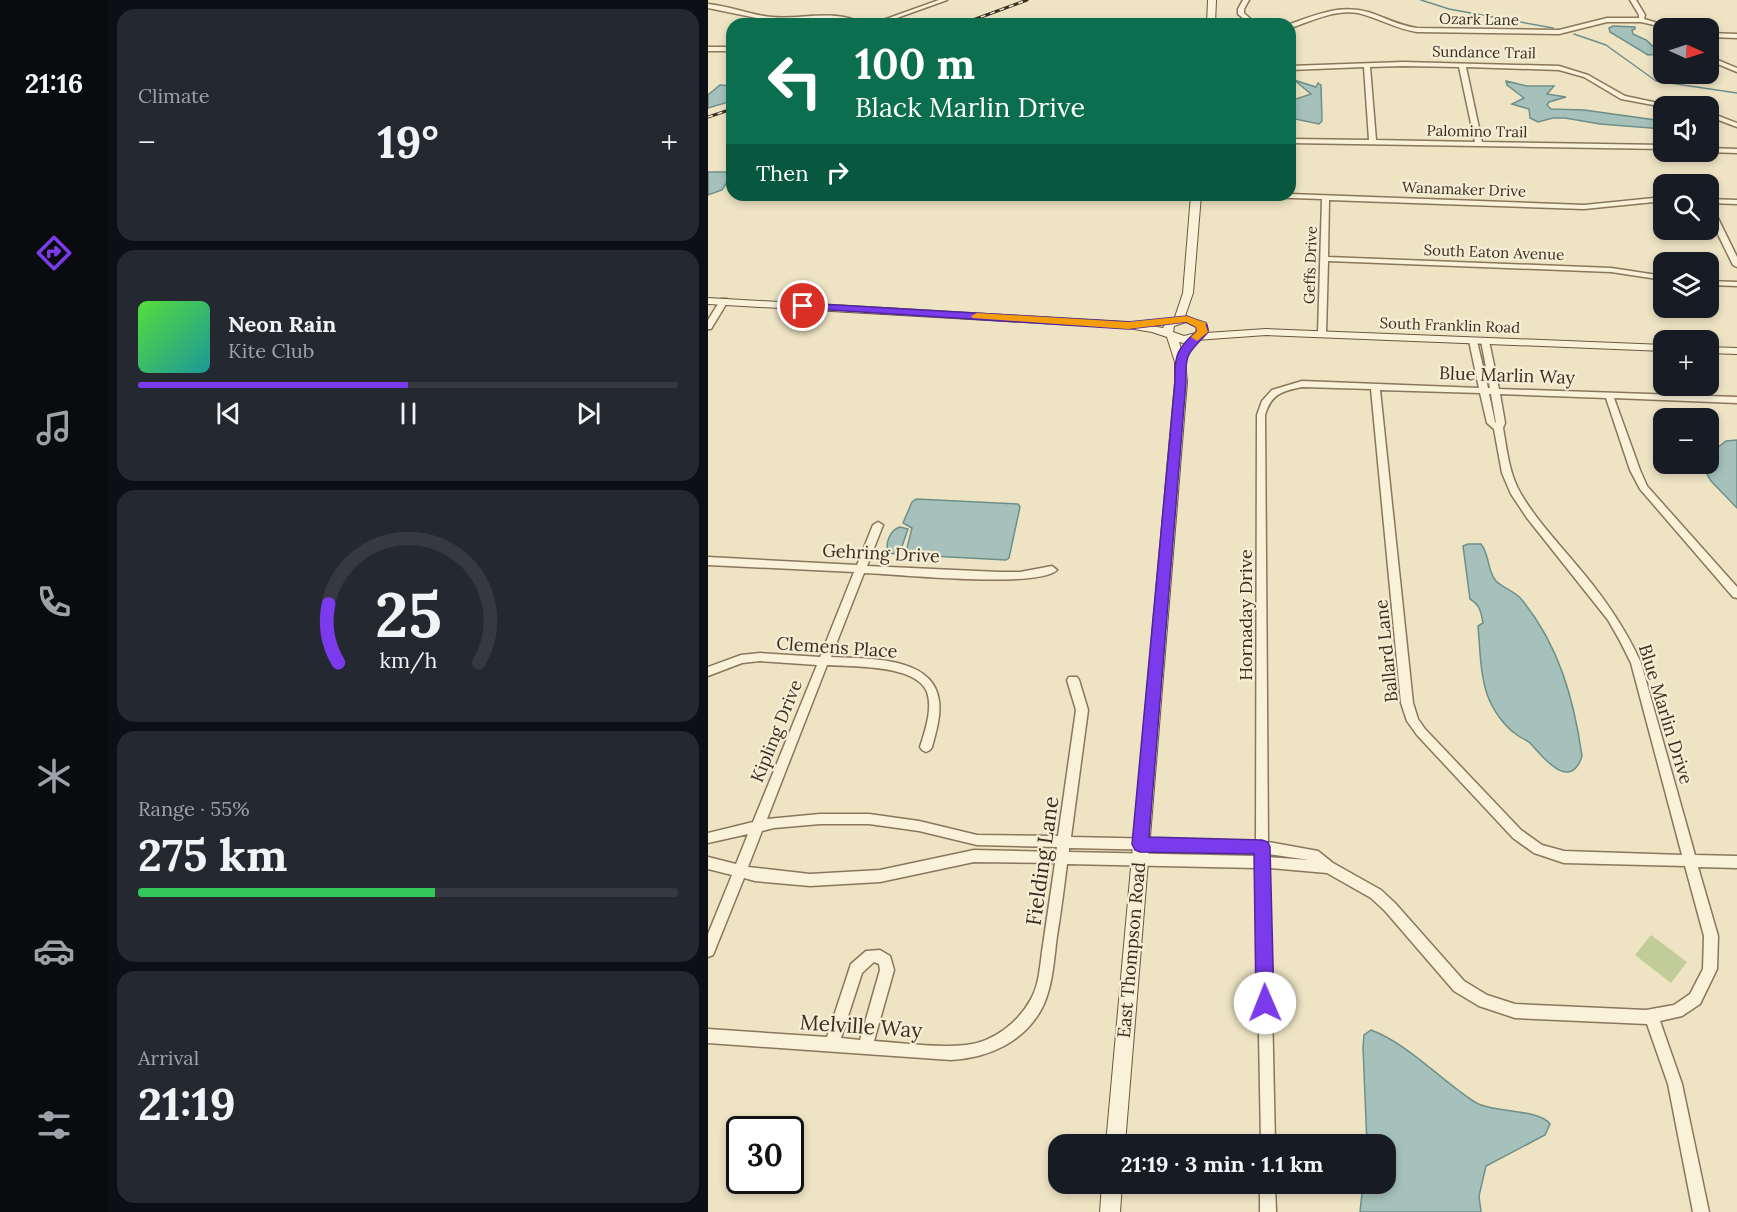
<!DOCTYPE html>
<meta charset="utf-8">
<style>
body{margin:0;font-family:Lora,serif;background:#242831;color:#f1f3f6;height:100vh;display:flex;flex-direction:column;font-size:22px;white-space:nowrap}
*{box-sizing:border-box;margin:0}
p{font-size:20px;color:#9ea1a6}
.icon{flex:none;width:33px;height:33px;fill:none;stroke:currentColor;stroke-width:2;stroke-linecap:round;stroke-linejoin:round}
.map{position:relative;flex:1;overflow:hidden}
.drawer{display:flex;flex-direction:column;gap:9px;padding:9px;background:#0d0f14;width:600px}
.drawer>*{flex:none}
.top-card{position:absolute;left:18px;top:18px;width:570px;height:183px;border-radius:18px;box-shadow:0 3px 9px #0003;background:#0b6e4f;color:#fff;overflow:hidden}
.needle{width:39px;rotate:93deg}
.buttons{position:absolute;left:945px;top:18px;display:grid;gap:12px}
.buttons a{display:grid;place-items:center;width:66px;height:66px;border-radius:12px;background:#171b24;box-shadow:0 3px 9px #0003;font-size:30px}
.speed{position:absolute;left:18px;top:1116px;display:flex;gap:12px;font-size:30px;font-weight:700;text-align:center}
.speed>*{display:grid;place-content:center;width:78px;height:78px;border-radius:50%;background:#171b24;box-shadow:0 3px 9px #0003;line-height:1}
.speed .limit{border:3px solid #111;border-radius:9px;background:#fff;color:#111}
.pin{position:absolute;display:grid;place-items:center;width:51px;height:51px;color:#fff;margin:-26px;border:3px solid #fff;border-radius:50%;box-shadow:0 2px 6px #0007}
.me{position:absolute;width:66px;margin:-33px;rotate:359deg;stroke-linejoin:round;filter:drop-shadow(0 0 4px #0008)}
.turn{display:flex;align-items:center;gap:21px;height:126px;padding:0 30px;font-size:27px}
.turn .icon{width:78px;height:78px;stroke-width:2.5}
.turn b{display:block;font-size:42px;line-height:51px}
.then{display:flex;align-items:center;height:57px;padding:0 30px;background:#0003;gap:12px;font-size:22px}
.big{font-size:45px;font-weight:800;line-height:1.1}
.drawer .tile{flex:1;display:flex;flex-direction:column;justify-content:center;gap:9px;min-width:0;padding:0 21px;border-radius:18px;background:#242831}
.drawer .dial{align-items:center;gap:0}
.dial svg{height:156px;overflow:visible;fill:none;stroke:#363941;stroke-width:7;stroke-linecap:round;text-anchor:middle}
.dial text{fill:#f1f3f6;stroke:none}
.song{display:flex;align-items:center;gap:18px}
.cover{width:72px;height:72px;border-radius:9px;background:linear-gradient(135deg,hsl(110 70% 55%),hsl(180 70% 35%))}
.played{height:6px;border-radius:3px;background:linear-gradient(90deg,#7c3aed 50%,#363941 50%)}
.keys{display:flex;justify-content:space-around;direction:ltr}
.heat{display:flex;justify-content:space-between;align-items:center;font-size:33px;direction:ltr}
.charge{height:9px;border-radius:4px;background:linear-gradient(90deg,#34c759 55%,#363941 0)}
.trip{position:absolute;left:340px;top:1134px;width:348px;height:60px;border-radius:18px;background:#171b24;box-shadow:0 3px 9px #0003;font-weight:800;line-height:60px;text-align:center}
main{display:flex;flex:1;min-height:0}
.tabs{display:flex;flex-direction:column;width:108px;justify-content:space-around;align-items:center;background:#090b0e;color:#9ea1a6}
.tabs .icon{width:42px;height:42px}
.tabs .selected{color:#7c3aed}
.tabs b{font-size:27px;color:#f1f3f6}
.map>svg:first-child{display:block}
.green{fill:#c2cc98}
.water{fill:#a6c1bb;stroke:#6d8f89;stroke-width:1.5}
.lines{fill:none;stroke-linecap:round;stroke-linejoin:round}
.stream{stroke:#6d8f89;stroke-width:1.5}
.street-casing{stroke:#89765b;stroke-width:3}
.secondary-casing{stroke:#6a573e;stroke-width:2}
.street{fill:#f9f1d8;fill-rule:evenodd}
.secondary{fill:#f9f1d8;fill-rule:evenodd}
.rail-casing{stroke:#392d1f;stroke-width:3}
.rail{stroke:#f5eed4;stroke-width:1.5;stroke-dasharray:5;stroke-linecap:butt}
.route{fill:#7c3aed;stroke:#51269a;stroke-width:1.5}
.slow{fill:#f59e0b}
.labels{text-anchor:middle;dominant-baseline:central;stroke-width:4.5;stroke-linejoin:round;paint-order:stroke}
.far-street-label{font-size:15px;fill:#392d1f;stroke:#f5eed4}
.street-label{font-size:18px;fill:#392d1f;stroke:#f5eed4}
.near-street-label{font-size:21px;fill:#392d1f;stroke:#f5eed4}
</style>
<main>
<nav class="tabs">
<b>21:16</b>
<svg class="icon selected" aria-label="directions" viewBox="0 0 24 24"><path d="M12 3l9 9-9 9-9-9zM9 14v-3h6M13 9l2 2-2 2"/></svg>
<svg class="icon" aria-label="music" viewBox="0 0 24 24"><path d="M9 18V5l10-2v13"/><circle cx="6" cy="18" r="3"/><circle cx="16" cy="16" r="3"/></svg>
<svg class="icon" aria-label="phone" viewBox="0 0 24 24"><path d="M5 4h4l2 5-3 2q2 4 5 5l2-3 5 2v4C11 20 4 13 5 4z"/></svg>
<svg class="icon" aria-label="climate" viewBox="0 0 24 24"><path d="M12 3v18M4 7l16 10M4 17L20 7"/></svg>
<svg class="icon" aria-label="car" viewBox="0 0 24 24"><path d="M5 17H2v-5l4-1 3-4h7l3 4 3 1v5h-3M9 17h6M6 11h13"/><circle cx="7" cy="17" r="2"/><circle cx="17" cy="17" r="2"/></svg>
<svg class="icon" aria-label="filters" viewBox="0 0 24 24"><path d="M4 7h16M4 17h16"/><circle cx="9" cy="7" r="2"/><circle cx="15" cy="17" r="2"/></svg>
</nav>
<section class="drawer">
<div class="tile"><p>Climate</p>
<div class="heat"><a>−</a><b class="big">19°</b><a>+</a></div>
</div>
<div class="tile">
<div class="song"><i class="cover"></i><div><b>Neon Rain</b><p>Kite Club</p></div></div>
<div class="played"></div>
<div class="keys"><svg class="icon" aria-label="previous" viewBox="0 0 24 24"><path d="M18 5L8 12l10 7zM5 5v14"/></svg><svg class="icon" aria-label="pause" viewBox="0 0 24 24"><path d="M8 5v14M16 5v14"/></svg><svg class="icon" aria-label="next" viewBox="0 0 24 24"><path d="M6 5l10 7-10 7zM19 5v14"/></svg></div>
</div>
<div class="tile dial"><svg viewBox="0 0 100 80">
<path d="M14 69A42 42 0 1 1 86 69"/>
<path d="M14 69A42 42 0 0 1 9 39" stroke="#7c3aed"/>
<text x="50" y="56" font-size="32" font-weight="700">25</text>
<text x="50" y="72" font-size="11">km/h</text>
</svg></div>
<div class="tile"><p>Range · 55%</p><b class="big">275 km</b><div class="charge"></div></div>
<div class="tile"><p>Arrival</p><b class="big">21:19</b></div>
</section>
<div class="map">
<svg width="1029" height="1212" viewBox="0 0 1029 1212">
<rect width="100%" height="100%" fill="#eee4c4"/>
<path class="green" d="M943,935L979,962L963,983L927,955Z"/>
<path class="water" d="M905,26L927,27V29L924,30L925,34L938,40L953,54L940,55L902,32L901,28Z
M586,80L608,87L610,83L613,85L614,121L611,124L582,118V101L603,94Z
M798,81L819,86H846L839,94L858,97L841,102L839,105L843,109L876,110L955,121V129L892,124L857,118H845L830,122L822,118L821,109L804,104L816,98L799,85Z
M12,85L24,86V101L0,108V95Z
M0,172H17L23,176L14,190L0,195Z
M1029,440V508L1003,481L999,474L1003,453L1018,441Z
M208,499L310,504L312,507L301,558L298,560L204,555L198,552L204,528L195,523L204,502Z
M192,527L200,529L192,552L189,554L181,553C176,544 182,530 192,527Z
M760,544H773C782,555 779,571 788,581C796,589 807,591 814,600C851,645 866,700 874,756C863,791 837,760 824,745C820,740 814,739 809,735C796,726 784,709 779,694C772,673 772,648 770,626L775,623C773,612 772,605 762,599L755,546Z
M663,1030C695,1042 723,1070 750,1090C757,1095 765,1102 773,1105C791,1112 832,1110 842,1124L837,1135L778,1166L771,1196L773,1212H652L655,1184H678V1144H659L655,1048L656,1035Z"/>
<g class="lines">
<path class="stream" d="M713,0L741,9L845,28
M866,34L898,45L948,81L1029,93"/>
<g class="street-casing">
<path id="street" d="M231,0H239L172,24H164Z
M535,0H541L536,9V13L548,24H542L530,14V9Z
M922,0H928L937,15L936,19L967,28H959L933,22H899L851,34L709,32C688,29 671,18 650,13C627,9 604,21 582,28V24C608,15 632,4 660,12C676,17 692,26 709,28L851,30L899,18H931V15Z
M0,4C22,6 42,15 64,17C93,20 128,8 155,24L120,19L64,21L0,8Z
M1000,33L1029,34V38L1000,37Z
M0,47H24V51H0Z
M1000,56L1029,68V72L1000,60Z
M695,62L851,66L880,75L917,96L964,106L956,107L913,99L876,77L851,70L758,67L774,142L956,145V149L582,143V139L661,140L656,67L582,70V66ZM695,66L751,67L767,142L668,140L662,67Z
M1000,112L1029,123V127L1000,116Z
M1000,148L1029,149V153L998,152H1000Z
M582,194L876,205L956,197V201L876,209L621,200L620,257L903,268L956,276V280L903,272L620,261L618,334L614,336L610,334L614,199L554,197L550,195Z
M1000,199L1029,200V204L1000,203Z
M1000,204L1004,206L1029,257V267L1025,265L1000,214Z
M1000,281L1029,282V286L1000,285Z
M13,299H19L20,301L3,329H0V320Z
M762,339H768L769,341L780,388H782L773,341L777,339L781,341L791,389L1029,397V403L906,398L932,470L939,486L1029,587V598L1025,597L932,489L922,470L898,398L792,394L797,423L795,428C799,450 801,474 813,494C830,523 855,548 876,574C899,602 918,630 933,663L987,855L1029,856V868L990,867L1010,936L1009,969L992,1004L974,1016L952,1021L974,1084L1001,1212H985L960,1084L939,1024L807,1018L771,1006L746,991L677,911L663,898L619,873L561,868L567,1144H553L548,868L359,864C356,888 353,912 349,936C346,959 345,983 336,1004C319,1041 281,1058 243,1060L0,1043V1029L119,1037L143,964L158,951L172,950L182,956L186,970L166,1041C196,1043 228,1048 258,1045C285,1042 310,1023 323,999C332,983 332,963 335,945C339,918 343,891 347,863L266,862L172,882L102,886L47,881L36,878L5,955L0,957V934L24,875L0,869V857L28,864L40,834L0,843V833L45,822L109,665L52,661L34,663L0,676V667L33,655L52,653L112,657L146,572L0,565V557L149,565L165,525L170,522L175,525L159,566L291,572H312L344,566L349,570C330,589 189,574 156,573L123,657C156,659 226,655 231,701C233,716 228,732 224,747L222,750L218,752L214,750L212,747C217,731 225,709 219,692C208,664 144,667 119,665L59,819L112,814H161L211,821L269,835L350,836L368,710L359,680L361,677H369L371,680L380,710L363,837L548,841L549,415L554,401L564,390L594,381L771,388L761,341ZM594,387L663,389L693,703L699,721L709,735L805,838L826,853L856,863L977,866L996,936L995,969L982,994L966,1005L938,1010L807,1004L779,995L756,981L687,903L673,890L625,863L610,851L560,842L557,415C563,394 574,391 594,387ZM672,390L772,393L779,423L786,429L794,473L803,494L819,518L900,620L912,641L923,663L974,855L856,851L834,845L813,830L717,729L710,719L705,703ZM781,394H783L788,423L787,422ZM112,824H161L211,831L269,845L349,847L348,852L266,850L172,870L102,874L40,867L54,831L66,828ZM361,848L548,852V856L361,852ZM560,854L601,860L560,857ZM166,962L171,964L172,970L152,1040L133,1038L154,973Z
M552,1184H567L568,1212H552Z"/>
</g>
<g class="secondary-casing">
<path id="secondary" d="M500,0H508L507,24H499Z
M483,195H493L485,293L477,316L498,323L500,330L498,333L558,329L956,345V351L558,335L488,340L476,343L471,342L477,362L479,382L417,1144H398L467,382V362L459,337L444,332L420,328L0,304V298L420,322L455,328L458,322L466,320L475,293ZM478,322L489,327L488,333L476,336L465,332L466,326Z
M1000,347L1029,348V354L1000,353Z
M394,1184H414L412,1212H392Z"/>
</g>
<use href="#street" class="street"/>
<use href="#secondary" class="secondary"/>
<g class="rail-casing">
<path id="rail" d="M254,24L319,0
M0,117L24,109"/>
</g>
<use href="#rail" class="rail"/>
</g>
<path class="route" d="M95,303L420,322L479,316L499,325L500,332C481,354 477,350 478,382L441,837L554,840L560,842L562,847L566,1003L564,1009L557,1012L551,1009L548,1003L546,854L432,852L427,850L424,844L467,382C466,356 469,348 489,331L488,327L478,322L420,329L91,308V304Z"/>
<path class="slow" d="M269,313L420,322L479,316L497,323L500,332L489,341L483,337L489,331L488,327L478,322L420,329L265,318L263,316Z"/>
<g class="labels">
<g class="far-street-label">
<text transform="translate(771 19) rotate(1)">Ozark Lane</text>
<text transform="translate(776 52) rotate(1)">Sundance Trail</text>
<text transform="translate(769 131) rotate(1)">Palomino Trail</text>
<text transform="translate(756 189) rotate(2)">Wanamaker Drive</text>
<text transform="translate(786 252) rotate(2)">South Eaton Avenue</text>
<text transform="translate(602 265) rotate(-88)">Geffs Drive</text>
<text transform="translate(742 325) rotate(2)">South Franklin Road</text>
</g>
<g class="street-label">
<text transform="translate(799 375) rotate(2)">Blue Marlin Way</text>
<text transform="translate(173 553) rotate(3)">Gehring Drive</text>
<text transform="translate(537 615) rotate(-90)">Hornaday Drive</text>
<text transform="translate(129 647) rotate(4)">Clemens Place</text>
<text transform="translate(678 651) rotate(-96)">Ballard Lane</text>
<text transform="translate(958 714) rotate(73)">Blue Marlin Drive</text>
<text transform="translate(68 731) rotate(-68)">Kipling Drive</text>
<text transform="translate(423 950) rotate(-85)">East Thompson Road</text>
</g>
<g class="near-street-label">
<text transform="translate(334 861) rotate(-82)">Fielding Lane</text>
<text transform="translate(153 1026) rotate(4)">Melville Way</text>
</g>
</g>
</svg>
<div class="buttons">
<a><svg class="needle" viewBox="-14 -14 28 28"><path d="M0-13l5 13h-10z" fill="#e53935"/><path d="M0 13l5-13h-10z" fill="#9ea1a6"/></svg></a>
<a><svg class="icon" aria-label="sound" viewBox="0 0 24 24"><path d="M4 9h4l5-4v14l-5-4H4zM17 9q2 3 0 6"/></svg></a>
<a><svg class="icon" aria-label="search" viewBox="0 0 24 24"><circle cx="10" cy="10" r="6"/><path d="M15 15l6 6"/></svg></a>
<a><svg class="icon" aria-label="layers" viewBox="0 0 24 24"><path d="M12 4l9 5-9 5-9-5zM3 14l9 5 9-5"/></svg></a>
<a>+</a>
<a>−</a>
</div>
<div class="speed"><div class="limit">30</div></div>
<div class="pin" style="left:95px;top:306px;background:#d93025"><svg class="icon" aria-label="arrive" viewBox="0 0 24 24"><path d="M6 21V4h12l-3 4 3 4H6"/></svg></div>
<svg class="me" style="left:557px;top:1003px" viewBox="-20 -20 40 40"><circle r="19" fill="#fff"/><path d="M0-13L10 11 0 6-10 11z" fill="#7c3aed"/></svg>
<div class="trip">21:19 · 3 min · 1.1 km</div>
<div class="top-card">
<div class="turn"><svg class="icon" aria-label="left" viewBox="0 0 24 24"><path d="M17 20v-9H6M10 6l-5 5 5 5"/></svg><div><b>100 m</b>Black Marlin Drive</div></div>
<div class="then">Then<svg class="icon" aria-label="right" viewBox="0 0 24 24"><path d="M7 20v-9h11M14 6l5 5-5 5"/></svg></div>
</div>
</div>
</main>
